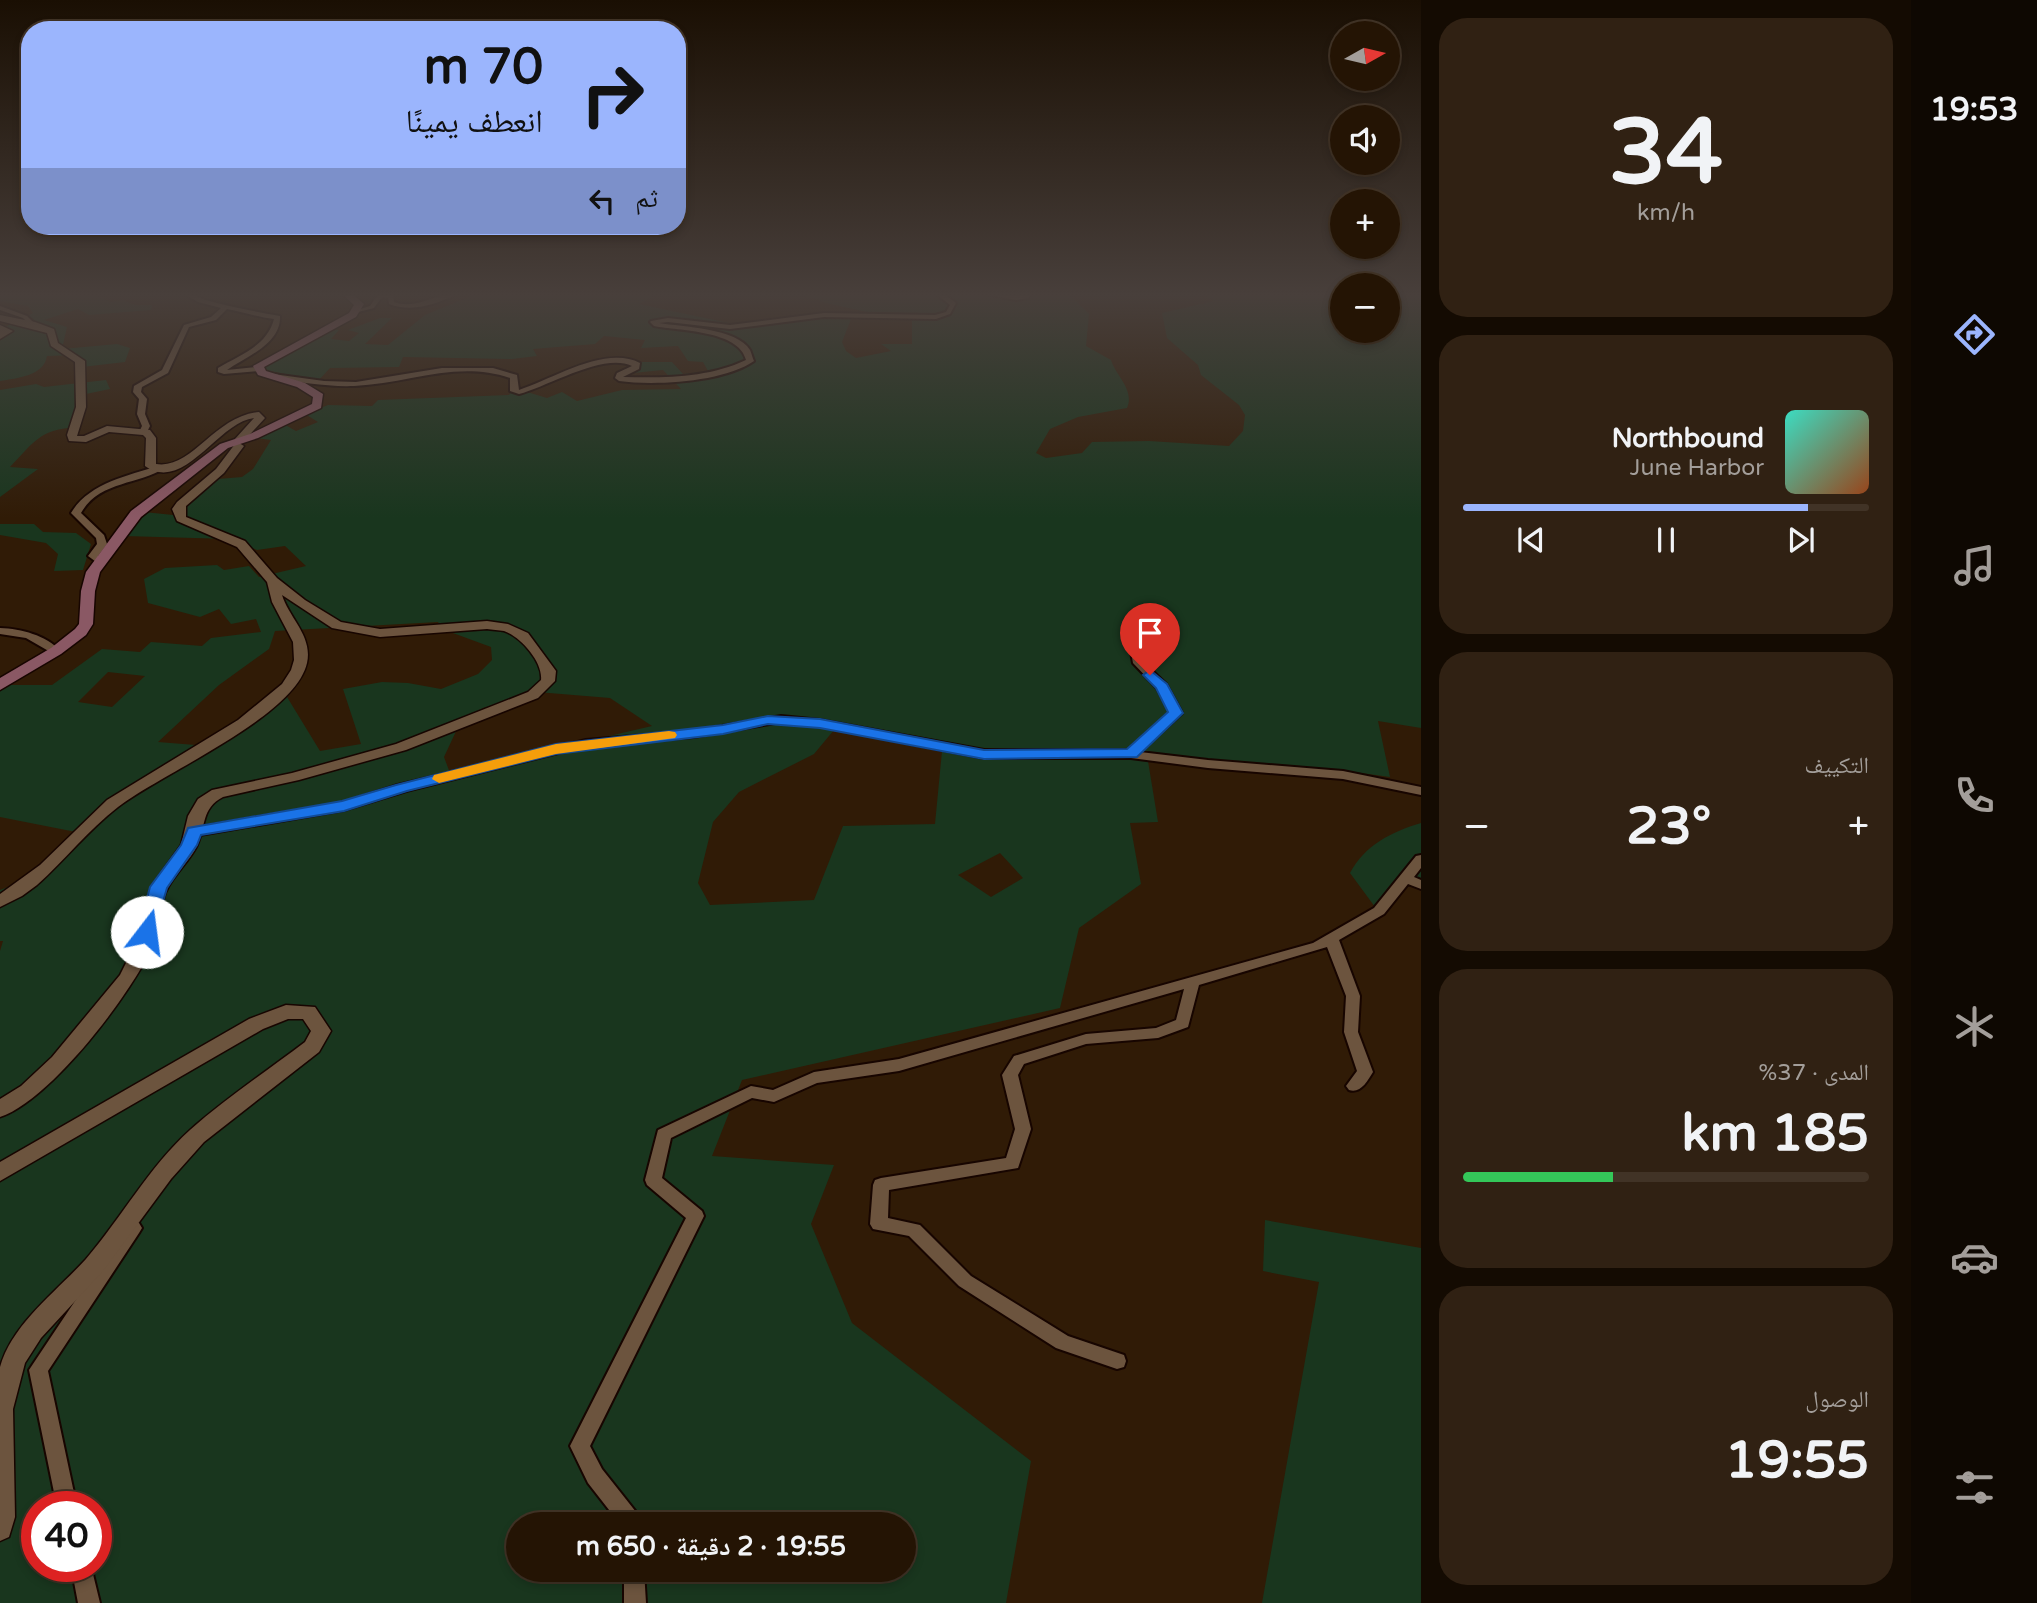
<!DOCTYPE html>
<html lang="ar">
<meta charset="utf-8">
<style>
body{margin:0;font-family:"Varela Round","Noto Naskh Arabic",sans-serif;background:#302113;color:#f1f3f6;direction:rtl;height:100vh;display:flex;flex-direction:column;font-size:26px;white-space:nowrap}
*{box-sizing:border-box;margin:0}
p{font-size:23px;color:#a39e9a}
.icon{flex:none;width:38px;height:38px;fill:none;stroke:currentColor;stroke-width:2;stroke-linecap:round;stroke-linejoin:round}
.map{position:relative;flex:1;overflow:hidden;direction:ltr}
.side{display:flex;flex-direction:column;gap:18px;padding:18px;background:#140b02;width:490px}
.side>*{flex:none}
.banner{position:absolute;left:21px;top:21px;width:665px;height:214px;border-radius:28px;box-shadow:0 4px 10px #0003,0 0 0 2px #413326;direction:rtl;background:#9bb5fd;color:#111;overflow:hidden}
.needle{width:46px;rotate:82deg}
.tools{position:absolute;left:1330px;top:21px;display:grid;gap:14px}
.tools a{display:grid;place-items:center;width:70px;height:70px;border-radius:50%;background:#241404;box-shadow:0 4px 10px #0003,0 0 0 2px #413326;font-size:35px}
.speed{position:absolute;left:21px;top:1491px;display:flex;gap:14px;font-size:35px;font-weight:700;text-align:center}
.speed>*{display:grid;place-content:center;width:91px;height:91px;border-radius:50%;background:#241404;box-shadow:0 4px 10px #0003,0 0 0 2px #413326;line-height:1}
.speed .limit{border:10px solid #d22;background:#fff;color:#111}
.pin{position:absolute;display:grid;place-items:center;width:60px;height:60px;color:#fff;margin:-72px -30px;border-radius:50% 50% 50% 0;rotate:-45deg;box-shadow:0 0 7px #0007}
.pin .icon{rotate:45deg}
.me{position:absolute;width:77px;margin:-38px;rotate:15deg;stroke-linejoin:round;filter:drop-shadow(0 0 5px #0008)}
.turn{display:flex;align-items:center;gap:24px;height:147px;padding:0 28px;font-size:32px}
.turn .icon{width:91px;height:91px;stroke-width:2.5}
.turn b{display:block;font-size:49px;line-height:60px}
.then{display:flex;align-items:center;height:66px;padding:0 28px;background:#0003;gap:14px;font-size:26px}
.big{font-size:52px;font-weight:700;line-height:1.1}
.side .tile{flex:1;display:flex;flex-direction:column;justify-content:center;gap:10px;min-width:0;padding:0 24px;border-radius:28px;background:#302113}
.side .dial{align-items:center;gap:0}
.dial b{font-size:91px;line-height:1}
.song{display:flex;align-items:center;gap:21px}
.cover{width:84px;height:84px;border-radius:10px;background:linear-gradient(135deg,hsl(170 70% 55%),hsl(20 70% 35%))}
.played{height:7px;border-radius:4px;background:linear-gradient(90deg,#9bb5fd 85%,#413326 85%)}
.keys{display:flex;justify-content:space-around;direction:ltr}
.heat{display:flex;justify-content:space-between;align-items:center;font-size:38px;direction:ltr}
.charge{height:10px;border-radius:5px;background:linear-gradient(90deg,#34c759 37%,#413326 0)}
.trip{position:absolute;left:506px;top:1512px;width:410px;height:70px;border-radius:35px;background:#241404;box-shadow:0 4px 10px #0003,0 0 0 2px #413326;font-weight:700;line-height:70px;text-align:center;direction:rtl}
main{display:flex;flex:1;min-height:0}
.tabs{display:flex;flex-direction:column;width:126px;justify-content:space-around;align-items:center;background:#0e0802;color:#a39e9a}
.tabs .icon{width:49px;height:49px}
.tabs .current{color:#9bb5fd}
.tabs b{font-size:32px;color:#f1f3f6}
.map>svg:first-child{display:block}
.green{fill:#19361e;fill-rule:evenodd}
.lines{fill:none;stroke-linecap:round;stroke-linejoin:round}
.minor-casing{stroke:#170500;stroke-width:4}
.tertiary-casing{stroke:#170500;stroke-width:3}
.secondary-casing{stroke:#170500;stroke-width:3}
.minor{fill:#6c543e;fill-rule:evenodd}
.tertiary{fill:#6c543e;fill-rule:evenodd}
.secondary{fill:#8a5864;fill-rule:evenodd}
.route{fill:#1a73e8;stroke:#114b97;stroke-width:2}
.slow{fill:#f59e0b}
</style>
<main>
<nav class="tabs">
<b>19:53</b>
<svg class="icon current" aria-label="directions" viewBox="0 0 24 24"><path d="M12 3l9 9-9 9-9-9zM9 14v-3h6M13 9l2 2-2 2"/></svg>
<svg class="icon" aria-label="music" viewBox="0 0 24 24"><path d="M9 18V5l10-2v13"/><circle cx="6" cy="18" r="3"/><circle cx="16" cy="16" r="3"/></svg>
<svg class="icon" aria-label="phone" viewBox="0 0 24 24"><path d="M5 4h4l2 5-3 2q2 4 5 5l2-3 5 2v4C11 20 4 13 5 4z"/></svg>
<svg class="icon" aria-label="climate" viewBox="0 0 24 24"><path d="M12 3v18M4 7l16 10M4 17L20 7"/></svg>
<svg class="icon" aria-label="car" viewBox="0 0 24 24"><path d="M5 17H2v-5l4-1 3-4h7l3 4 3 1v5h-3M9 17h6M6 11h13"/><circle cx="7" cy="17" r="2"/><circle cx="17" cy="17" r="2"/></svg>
<svg class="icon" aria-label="filters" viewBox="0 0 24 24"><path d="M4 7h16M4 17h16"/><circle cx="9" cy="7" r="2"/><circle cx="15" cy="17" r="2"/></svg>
</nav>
<section class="side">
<div class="tile dial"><b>34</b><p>km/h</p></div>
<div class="tile">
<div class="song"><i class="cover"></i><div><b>Northbound</b><p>June Harbor</p></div></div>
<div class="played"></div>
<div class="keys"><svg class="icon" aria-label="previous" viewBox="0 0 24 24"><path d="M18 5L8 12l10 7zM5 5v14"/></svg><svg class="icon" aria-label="pause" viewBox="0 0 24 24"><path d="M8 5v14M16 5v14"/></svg><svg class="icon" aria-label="next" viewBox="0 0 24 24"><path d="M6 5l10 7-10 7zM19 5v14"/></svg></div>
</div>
<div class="tile"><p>التكييف</p>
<div class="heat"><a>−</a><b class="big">23°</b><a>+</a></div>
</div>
<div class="tile"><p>المدى · 37%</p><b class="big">185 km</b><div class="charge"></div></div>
<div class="tile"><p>الوصول</p><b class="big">19:55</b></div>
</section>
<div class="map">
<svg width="1421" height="1603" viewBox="0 0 1421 1603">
<rect width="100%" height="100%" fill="#301b06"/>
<path class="green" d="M0,293H92L111,302L123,300L135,305H152L151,310L89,315L78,309L44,320L67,327L62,349L117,344L130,348L125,362L82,367L74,355L47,356C44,376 17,378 0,381V325L7,326L33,313L28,306L0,301Z
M479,293H658L639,304L743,326L808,317L853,314L842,342L846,351L856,358L891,351L881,344H912V317L884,316L822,302C812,294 796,298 783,293L1063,294L1072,297L1089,314L1086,346L1111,360C1116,376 1135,390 1127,408L1078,417L1050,429L1036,453L1046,458L1082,453L1092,442L1149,441L1229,446L1243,431L1245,415L1239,405L1201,375L1198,365L1167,338L1162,313L1214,301L1203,293H1342V331H1388V293H1421V728L1378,721L1390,777L1332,769L1147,755L1158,822L1130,823L1141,884L1079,928L1060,1008L742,1080L712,1156L834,1165L811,1224L852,1323L1031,1461L1006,1603H0V951L3,941H0V890L21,882L81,833L0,817V685H52L102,649L140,652L151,642L202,646L211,638L261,632L256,619L231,624L219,609L200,617L148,603L144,579L165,568L217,565L224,570L249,566L259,577L306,566L285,546L257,550L229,539L124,536L144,512L173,515L193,494L218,479L242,477L253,469L271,440L249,437L280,422L296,431L318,422L305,414L328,405L372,406L378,400L509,395L514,388L547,398L562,392L577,401L622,390L681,389L663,370L633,373L640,362H672L683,374L708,371L703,362L688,361L678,346L641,348L645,340L604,336L595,344L533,349L537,356L512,359L403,357L399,367L330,368L318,381L261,369L327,328L339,330L331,339L349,341L359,333L348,330L380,318H392L365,344L388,345L425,315ZM438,622L442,629L491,647L492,660L478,674L441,689L408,683L382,682L343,689L361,744L320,751L284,692L208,746L158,742L219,685L269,649L275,631ZM108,672L145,676L112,707L78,702ZM537,692L610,698L652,726L450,773L444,757L458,727L483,708ZM834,730L942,751L935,824L843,826L814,900L710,905L698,883L713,822L739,792L814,754ZM1000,853L1023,878L991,897L958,875ZM37,1507H96V1566H37ZM518,1524H903V1570H518Z
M106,380L110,389L81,395L77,427C39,430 35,441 10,467L38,469L0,497V390L36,384L44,387Z
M0,524H34L43,532L76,533L91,544L83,570L54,571L58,554L46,543L0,535Z
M1421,823V887L1414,883L1375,907L1350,873C1365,845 1391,832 1421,823Z
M1265,1220L1421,1248V1603H1262L1319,1282L1263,1271Z"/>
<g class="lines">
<g class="minor-casing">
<path id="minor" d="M183,293C193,293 200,299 209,301C233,307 256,312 280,316C281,344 247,356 227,370L257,367H260V371L224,374L218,372V368C240,355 267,346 274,319C258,317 243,312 227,309L216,320L189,327L168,373L142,387L141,392L147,399L145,414L150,426L146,434H140L139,432L142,426L137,414L139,399L133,392L134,386L162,370L184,325L211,317L221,308L198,302Z
M379,293L393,295L394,302C417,310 436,293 459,293C438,304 412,313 389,304L388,298L382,297L374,308L354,313V311L370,306Z
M935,293H943L956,303L950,314L936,319L824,317L730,329L668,322L659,323C682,327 737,328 750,350C751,352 753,359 754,361C724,382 655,386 619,381L615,378L617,373L632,366C604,352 549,386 519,394L510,391V378C456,360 408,384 354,386C327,387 300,382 273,378L269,376L273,374L324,381L356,382L442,368H493L517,375L519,390C553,379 605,345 640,363L639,369L623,377C664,378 708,378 746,360C739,330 679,331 654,326L650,322L651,321L668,318L730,325L824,313L935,315L946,312L950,305Z
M981,293L1016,296L1031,293L1028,298L1016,300Z
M0,306L27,316L35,324L30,325L23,318L0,310Z
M158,466L165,468C138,485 99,481 81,513L104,535L107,544L98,556L104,561L99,564L88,556L97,544L96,538L71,513C89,483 127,476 158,466Z
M0,628C22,629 45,635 61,651L60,653H52L26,638L0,634Z
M1133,633L1138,636L1143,662L1166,684L1182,713L1140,752L1208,760L1343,771L1421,787V795L1343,779L1208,768L1131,758H984L820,726L781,722L693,737L586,746L406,791L344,810L194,836L188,832L194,828L342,803L398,785L586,740L693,731L781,716L820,720L984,750H1128L1170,712L1157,688L1133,663L1128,636Z
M1421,855V868L1414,877L1421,880V889L1408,884L1384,914L1339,940L1360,996L1358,1032L1373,1072C1367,1082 1360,1094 1349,1090L1346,1086L1357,1071L1344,1032L1346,996L1327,947L1199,985L1188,1027L1158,1038L1086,1044L1024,1064L1018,1075L1031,1129L1018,1168L889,1190L888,1218L920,1225L971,1276L1068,1336L1124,1355L1126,1361L1124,1367L1117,1369L1056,1348L959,1286L909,1236L873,1229L870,1224L873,1185L875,1180L881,1178L1006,1158L1015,1129L1002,1075L1014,1056L1086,1034L1156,1028L1176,1020L1184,989L899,1071L817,1083L774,1102L752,1098L671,1138L662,1178L702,1211L704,1216L590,1446L602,1469L640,1517L643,1524H620L588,1483L570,1446L686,1218L647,1185L645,1180L658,1130L751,1086L773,1090L814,1072L899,1059L1313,943L1374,908L1416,856Z
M133,1221L139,1223L142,1228L139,1233L48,1371L77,1507H57L29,1370L127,1223Z
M71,1566H91L100,1603H78Z
M624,1570H644L646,1603H624Z"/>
</g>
<g class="tertiary-casing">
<path id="tertiary" d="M0,315L35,322L54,329L58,343L85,361L86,407L77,436H84L107,426L150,430L156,438V464C192,470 214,416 259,412L265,418L244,441L235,439L254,418C218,422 184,494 145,466L146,438L143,435L109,432L86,442L69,441L67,435L76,407L75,362L51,346L47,333L0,321Z
M0,325L13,331L0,339Z
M239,443L244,446L224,473L186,506V517L245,541L277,578L305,600L341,622L380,629L487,621L508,624L528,633L556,671L555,681L538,698L406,750L299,780L223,797C201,808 206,827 197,846C190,860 177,872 169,886C159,902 161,925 154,943C134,991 50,1101 0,1117V1099L21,1086L52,1057L120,975L137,941L151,887L181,845L188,816L198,799L212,790L292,773L396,744L528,692L541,680C543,662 521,637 504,631C499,630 492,630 487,629L380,637L332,628L282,595C289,618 313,636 307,663C295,717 162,773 118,807C88,830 65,860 37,885L22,896L0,907V894L40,865L107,800L238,720L282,684L291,670L294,660L293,642L272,602L267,582L237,547L177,521L172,509L177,502L216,469L235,444Z
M286,1005L315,1007L331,1031L319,1052L204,1142L171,1179L103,1271L41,1338L25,1363L13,1409L15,1517L9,1537L0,1541V1367C12,1324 57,1291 86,1259C122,1217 149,1167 190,1130C226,1098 267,1071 305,1042L311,1031L303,1019H288L263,1029L0,1181V1162L249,1019Z"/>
</g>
<g class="secondary-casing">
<path id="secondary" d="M341,293H351L364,304L356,317L264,367L266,371L305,383L323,394L321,408L258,438L228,448L141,517L100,572L95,591L93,624L86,635L61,654L0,690V678L51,648L75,629L79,624L81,591L86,572L131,511L220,444L250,434L312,404L313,397L297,387L258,375L253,366L349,313L354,305Z"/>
</g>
<use href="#minor" class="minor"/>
<use href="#tertiary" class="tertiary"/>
<use href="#secondary" class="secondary"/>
</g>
<linearGradient id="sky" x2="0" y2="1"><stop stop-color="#1a0f03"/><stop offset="0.57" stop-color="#483f3b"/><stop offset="1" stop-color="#483f3b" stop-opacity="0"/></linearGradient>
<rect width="1421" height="518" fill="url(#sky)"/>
<path class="route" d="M1150,670L1167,684L1183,713L1137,757L984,759L820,728L768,724L723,734L556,754L407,791L344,811L201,835L197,845L167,888L153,936H141L138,932L150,887L181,845L188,828L342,801L396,785L556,744L723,725L768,716L820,719L984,750L1127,749L1168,712L1156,688L1143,675Z"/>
<path class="slow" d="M669,731L675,732L677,735L675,738L556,754L439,783L432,779L434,775L556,744Z"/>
</svg>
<div class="tools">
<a><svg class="needle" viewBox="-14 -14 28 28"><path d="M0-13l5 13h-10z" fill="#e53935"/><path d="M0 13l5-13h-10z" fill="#a39e9a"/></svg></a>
<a><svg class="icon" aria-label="sound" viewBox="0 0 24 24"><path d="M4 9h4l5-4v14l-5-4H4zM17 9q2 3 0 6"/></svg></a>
<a>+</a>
<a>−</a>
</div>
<div class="speed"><div class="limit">40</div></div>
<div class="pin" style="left:1150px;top:675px;background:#d93025"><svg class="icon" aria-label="arrive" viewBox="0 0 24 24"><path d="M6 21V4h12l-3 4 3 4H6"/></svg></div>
<svg class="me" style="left:147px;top:932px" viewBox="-20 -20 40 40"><circle r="19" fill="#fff"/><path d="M0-13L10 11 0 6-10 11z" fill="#1a73e8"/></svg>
<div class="trip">19:55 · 2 دقيقة · 650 m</div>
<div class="banner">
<div class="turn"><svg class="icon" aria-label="right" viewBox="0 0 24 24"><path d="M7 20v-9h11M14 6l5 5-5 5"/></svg><div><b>70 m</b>انعطف يمينًا</div></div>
<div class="then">ثم<svg class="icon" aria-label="left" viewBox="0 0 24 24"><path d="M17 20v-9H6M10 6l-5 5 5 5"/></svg></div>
</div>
</div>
</main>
